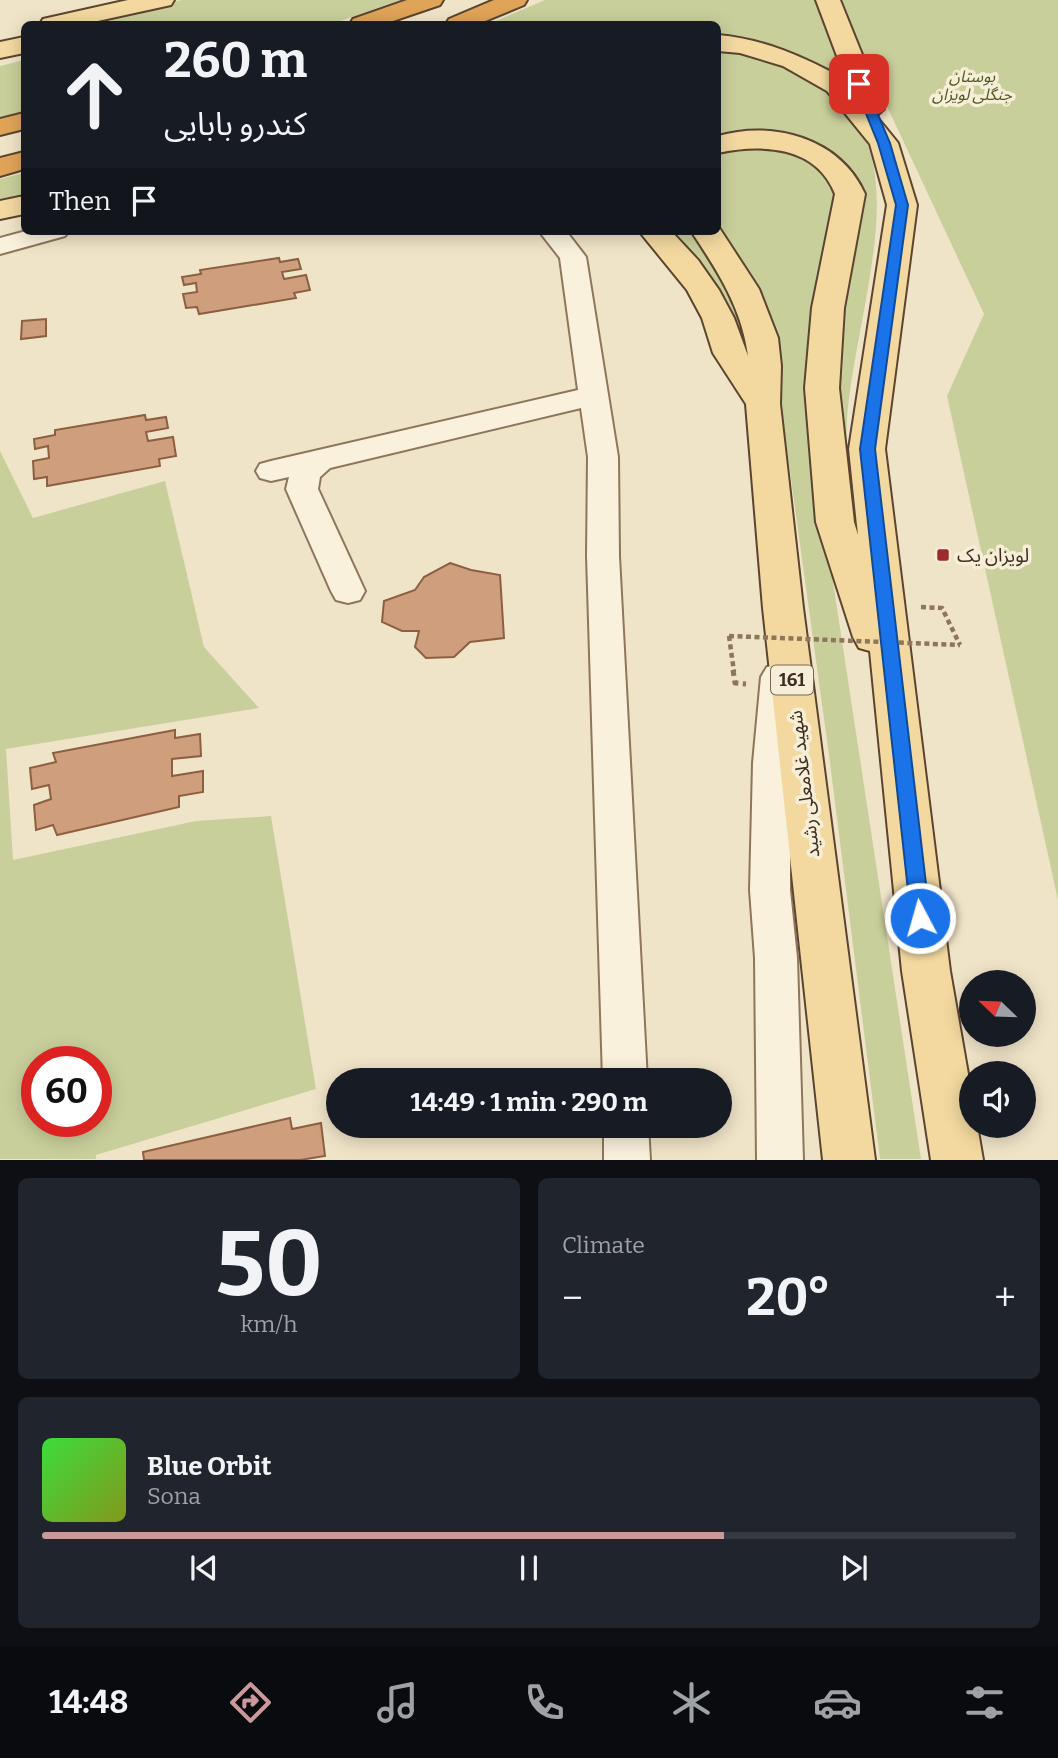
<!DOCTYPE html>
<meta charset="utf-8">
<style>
body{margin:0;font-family:Bitter,"Noto Sans Arabic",serif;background:#20242c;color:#f1f3f6;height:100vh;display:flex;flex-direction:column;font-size:26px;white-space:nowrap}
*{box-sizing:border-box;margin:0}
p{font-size:23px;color:#9ea1a6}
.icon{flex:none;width:38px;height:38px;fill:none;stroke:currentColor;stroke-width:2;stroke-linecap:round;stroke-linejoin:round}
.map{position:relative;height:1160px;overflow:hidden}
.sheet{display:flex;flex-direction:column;gap:18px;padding:18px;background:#0d0f14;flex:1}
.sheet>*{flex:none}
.guide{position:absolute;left:21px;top:21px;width:700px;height:214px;border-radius:10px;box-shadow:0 4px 18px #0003;background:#171b24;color:#f1f3f6;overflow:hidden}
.needle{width:46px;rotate:293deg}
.buttons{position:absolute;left:959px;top:970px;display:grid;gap:14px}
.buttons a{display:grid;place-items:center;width:77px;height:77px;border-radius:50%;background:#171b24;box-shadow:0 4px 18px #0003;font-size:35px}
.speed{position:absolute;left:21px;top:1046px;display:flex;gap:14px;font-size:35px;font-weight:700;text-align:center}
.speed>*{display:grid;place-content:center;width:91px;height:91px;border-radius:50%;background:#171b24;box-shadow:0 4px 18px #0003;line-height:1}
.speed .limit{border:10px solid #d22;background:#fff;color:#111}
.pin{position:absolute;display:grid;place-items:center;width:60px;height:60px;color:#fff;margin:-30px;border-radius:14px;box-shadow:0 4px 10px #0006}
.me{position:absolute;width:77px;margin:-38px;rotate:354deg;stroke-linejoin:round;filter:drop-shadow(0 0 5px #0008)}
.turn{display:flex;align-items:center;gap:24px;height:147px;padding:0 28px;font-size:32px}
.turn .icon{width:91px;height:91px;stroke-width:2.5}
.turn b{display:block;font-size:49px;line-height:60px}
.then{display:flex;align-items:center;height:66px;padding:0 28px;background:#0003;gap:14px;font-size:26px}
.big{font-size:52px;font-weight:700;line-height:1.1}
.sheet .tile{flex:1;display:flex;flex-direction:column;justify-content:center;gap:10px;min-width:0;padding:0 24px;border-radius:10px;background:#20242c}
.sheet .dial{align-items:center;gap:0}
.dial b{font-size:91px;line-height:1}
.song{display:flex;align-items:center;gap:21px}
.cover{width:84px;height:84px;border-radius:10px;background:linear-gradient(135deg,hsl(120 70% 55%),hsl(70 70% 35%))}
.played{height:7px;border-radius:4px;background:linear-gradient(90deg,#cc999b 70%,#363941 70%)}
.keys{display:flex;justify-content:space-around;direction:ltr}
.heat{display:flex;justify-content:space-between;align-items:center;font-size:38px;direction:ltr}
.sheet .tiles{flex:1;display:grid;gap:18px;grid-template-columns:1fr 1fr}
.tile:last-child{grid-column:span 2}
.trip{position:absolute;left:326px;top:1068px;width:406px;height:70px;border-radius:35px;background:#171b24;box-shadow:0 4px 18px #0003;font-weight:700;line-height:70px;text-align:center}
.dock{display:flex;height:112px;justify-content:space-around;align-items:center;background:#090b0e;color:#9ea1a6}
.dock .icon{width:49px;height:49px}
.dock .active{color:#cc999b}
.dock b{font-size:32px;color:#f1f3f6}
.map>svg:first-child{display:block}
.green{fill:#c9cf9b;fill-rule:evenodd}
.building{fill:#cf9f7d;stroke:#8d5f41;stroke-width:2}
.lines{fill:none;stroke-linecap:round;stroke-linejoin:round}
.minor-casing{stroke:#8d765c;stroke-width:4}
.major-casing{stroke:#5b4430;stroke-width:4}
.highway-casing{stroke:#5b4430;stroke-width:4}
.path-far1{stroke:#8d765c;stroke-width:4.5;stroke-dasharray:5 3.5;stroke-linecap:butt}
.path{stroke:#8d765c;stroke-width:5;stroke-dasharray:6 4.5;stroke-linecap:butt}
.minor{fill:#faf1dc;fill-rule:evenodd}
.major{fill:#f3d9a0;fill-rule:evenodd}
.highway{fill:#e0a458;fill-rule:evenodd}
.path-bridge{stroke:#8d765c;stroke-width:4.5;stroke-dasharray:5 3.5;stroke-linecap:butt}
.route{fill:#1a73e8;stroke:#114b97;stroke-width:2}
.poi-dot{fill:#9e2a2b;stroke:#f7eed8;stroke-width:2.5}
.labels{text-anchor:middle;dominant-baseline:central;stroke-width:7;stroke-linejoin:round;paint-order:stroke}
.far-park-label{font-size:16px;font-style:italic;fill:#4d5a26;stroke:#f7eed8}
.shield{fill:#f7eed8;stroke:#756857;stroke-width:2}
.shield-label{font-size:18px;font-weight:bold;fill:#3d2e20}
.poi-label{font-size:19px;fill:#3d2e20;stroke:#f7eed8;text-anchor:start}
.street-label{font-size:19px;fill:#3d2e20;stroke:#f7eed8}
</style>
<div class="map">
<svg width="1058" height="1160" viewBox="0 0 1058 1160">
<rect width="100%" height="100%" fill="#f0e4c8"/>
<path class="green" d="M182,0H400L332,24L78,23Z
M545,0H815L843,76L852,87L751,44L718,39V24H489Z
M842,0H1058V900L947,396L984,314L864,57Z
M718,48C941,85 871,238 849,398C844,437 848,475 851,514L833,367L860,190C856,175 848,164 834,157C820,148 754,140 733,136L718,140Z
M24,60V113L0,119V66Z
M762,146L806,155L839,186L810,431L921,1159H880L829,755L775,363L718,231V152Z
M24,173V199L0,205V179Z
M671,231H695L725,275L753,354L716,283Z
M0,451L33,518L165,481L204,647L259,708L6,749L13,860L196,821L271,816L316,1089L96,1155V1159H0ZM37,1062H96V1122H37Z"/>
<path class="building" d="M279,258L280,262L298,259L301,269L282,272L284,279L306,275L310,290L294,293L296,298L199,314L197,307L186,308L183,294L197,292L196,283L184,285L182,277L201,274L200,270Z
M46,319V336L21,339L22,321Z
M145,415L146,420L166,417L168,428L146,432L148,441L173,437L176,456L159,459L160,466L47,486V477L34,479L33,461L49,458L48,446L35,449L34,439L55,435V430Z
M450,563L471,570L500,575L504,638L470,642L454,657L426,658L415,647L419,631H402L382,622L384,601L415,590L424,577Z
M175,730V738L200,734L201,756L172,759V776L203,771V792L179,796V807L57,835L53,825L36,830L34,805L51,799L49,785L32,789L30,768L56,762L53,753Z
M290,1118L292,1129L321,1123L325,1156L300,1160H144L143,1152Z"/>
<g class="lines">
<g class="minor-casing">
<path id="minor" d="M26,231H69L65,236L0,254V238Z
M539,231H566L586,257L618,457L619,556L647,1080H603L587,556L588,457L581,408L330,468L320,477L318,489L365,591L360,600L348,603L336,600L331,591L286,489L289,477L271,481L260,478L256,471L260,464L271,461L578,390L560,258Z
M779,664L791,667L797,677L791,763L790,890L797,958L803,1160H757L755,958L750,890L753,763L761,677L767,667Z
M604,1125H648L650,1160H604Z"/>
</g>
<g class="major-casing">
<path id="major" d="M128,0H174L171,5L84,24H40L43,19Z
M816,0H840L884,109L876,116L898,143L917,205L885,449L950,971L971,1091V1125H977L983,1160H931L902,971L870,651L859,648L853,637L816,522L805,388L812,308L835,194C816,145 761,144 718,153V136C773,120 840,138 865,194L844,308L839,388L854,522L858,535L849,449L887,205L870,144L827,91L783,66L740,53L718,51V35C764,39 805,57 846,80Z
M24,37V53L0,58V42Z
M24,196V214L0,219V201Z
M718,226L759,289L778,338L781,366L780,404L803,608L875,1160H823L763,608L746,404L713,353L702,318L687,290L639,231H671L698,260L719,290L734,318L748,356C742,308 717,270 691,231H718Z"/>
</g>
<g class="highway-casing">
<path id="highway" d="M407,0H443L440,5L384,24H350L353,19Z
M494,0H527L524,5L478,24H446L449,19Z
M24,113V129L0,135V119Z
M24,152V169L0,176V158Z"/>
</g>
<path class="path-far1" d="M921,607L942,608L960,645
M729,636L734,672"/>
<path class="path" d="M733,670L735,683L746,684"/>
<use href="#minor" class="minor"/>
<use href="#major" class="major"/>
<use href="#highway" class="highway"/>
<path class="path-bridge" d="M729,636L960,645"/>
</g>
<path class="route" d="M859,81L865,84L890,143L908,205L875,449L930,918L927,924L920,927L913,924L911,918L860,449L896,205L878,143L854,84Z"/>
<rect class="poi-dot" x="936" y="548" width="14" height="14" rx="3.5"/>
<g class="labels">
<g class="far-park-label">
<text x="972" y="76">بوستان<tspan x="972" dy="18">جنگلی لویزان</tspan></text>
</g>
<rect class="shield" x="771" y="665.5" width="42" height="29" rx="5"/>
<g class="shield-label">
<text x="792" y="680">161</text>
</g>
<g class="poi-label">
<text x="957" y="555">لویزان یک</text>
</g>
<g class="street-label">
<text transform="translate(804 784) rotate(-97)">شهید غلامعلی رشید</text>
</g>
</g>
</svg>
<div class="buttons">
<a><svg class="needle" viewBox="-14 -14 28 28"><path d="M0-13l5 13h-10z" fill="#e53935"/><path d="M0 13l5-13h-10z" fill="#9ea1a6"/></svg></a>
<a><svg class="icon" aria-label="sound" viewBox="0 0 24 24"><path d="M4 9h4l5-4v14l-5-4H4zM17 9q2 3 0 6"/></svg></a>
</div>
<div class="speed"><div class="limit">60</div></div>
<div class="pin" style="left:859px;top:84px;background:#d93025"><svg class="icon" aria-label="arrive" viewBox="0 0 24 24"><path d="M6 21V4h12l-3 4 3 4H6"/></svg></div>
<svg class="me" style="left:920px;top:918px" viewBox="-20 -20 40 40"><circle r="17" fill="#1a73e8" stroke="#fff" stroke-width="3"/><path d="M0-11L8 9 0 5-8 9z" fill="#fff"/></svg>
<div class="trip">14:49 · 1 min · 290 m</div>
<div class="guide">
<div class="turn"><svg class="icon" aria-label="ahead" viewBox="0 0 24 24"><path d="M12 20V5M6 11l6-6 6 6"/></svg><div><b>260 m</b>کندرو بابایی</div></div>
<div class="then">Then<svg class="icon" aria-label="arrive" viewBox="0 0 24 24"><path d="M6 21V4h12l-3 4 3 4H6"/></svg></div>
</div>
</div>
<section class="sheet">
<div class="tiles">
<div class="tile dial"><b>50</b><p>km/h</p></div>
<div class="tile"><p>Climate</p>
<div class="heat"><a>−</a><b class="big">20°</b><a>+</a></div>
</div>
<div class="tile">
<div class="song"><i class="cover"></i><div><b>Blue Orbit</b><p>Sona</p></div></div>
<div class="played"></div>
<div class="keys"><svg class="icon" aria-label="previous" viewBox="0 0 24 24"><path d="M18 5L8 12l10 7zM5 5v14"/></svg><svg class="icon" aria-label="pause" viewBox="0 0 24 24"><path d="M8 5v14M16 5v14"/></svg><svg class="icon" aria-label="next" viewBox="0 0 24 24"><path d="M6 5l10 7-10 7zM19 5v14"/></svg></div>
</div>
</div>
</section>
<nav class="dock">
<b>14:48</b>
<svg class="icon active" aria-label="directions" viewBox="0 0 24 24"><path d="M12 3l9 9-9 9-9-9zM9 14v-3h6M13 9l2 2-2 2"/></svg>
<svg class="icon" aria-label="music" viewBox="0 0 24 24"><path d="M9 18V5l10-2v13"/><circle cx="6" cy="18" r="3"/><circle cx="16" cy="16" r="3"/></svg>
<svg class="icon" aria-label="phone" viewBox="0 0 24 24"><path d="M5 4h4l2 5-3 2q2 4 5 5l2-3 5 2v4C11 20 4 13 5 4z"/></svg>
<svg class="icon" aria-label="climate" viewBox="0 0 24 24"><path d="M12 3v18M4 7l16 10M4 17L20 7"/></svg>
<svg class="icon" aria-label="car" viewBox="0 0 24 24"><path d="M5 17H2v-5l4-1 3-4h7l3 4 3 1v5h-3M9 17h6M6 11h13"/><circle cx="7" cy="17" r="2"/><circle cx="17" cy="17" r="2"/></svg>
<svg class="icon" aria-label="filters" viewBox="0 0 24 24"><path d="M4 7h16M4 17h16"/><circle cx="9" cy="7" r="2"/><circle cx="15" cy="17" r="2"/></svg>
</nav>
